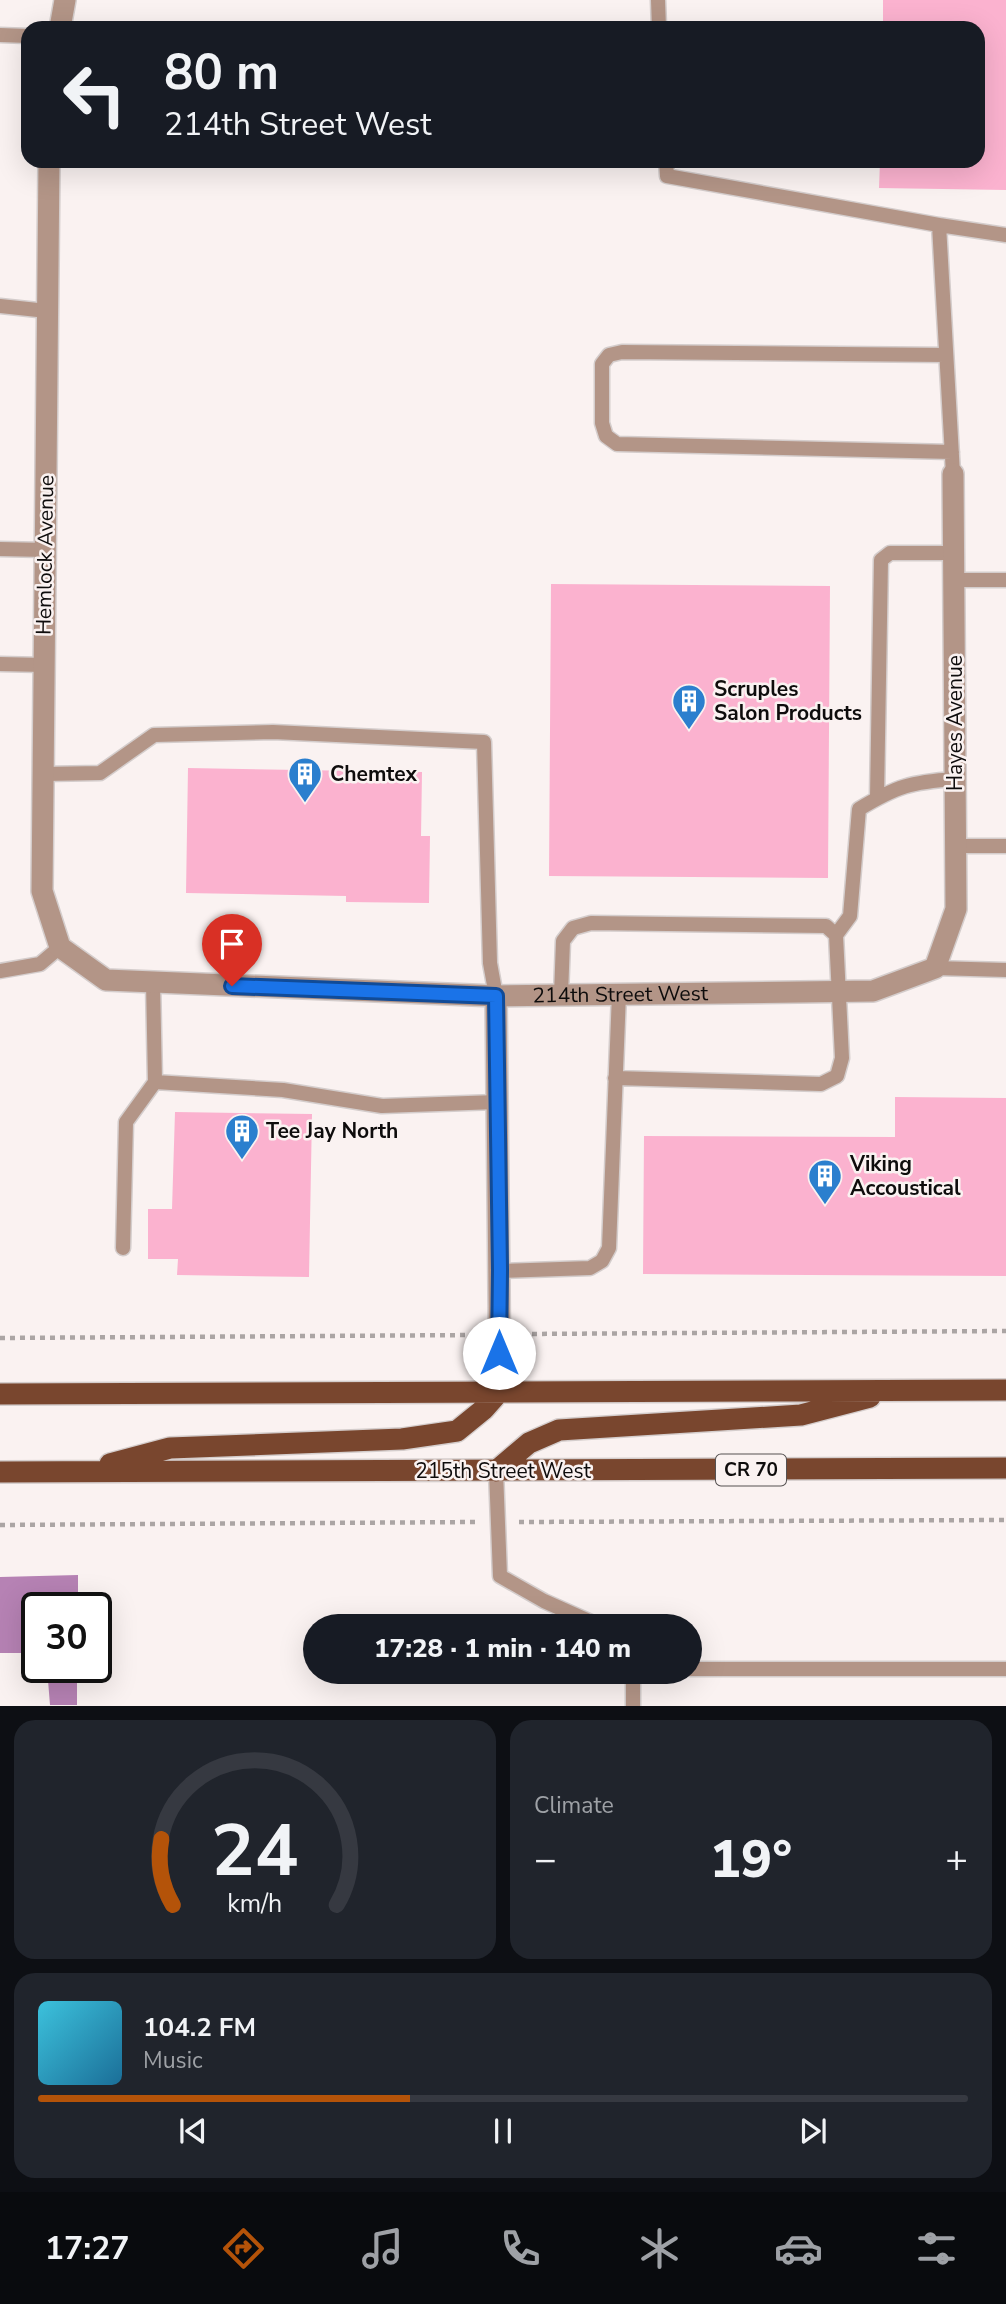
<!DOCTYPE html>
<meta charset="utf-8">
<style>
body{margin:0;font-family:"Nunito Sans",sans-serif;background:#20242c;color:#f1f3f6;height:100vh;display:flex;flex-direction:column;font-size:26px;white-space:nowrap}
*{box-sizing:border-box;margin:0}
p{font-size:23px;color:#9ea1a6}
.icon{flex:none;width:38px;height:38px;fill:none;stroke:currentColor;stroke-width:2;stroke-linecap:round;stroke-linejoin:round}
.map{position:relative;height:1706px;overflow:hidden}
.side{display:flex;flex-direction:column;gap:14px;padding:14px;background:#0d0f14;flex:1}
.side>*{flex:none}
.guide{position:absolute;left:21px;top:21px;width:964px;height:147px;border-radius:21px;box-shadow:0 7px 28px #0002;background:#171b24;color:#f1f3f6;overflow:hidden}
.speed{position:absolute;left:21px;top:1592px;display:flex;gap:14px;font-size:35px;font-weight:700;text-align:center}
.speed>*{display:grid;place-content:center;width:91px;height:91px;border-radius:50%;background:#171b24;box-shadow:0 7px 28px #0002;line-height:1}
.speed .limit{border:4px solid #111;border-radius:10px;background:#fff;color:#111}
.pin{position:absolute;display:grid;place-items:center;width:60px;height:60px;color:#fff;margin:-72px -30px;border-radius:50% 50% 50% 0;rotate:-45deg;box-shadow:0 0 7px #0007}
.pin .icon{rotate:45deg}
.me{position:absolute;width:77px;margin:-38px;rotate:0deg;stroke-linejoin:round;filter:drop-shadow(0 0 5px #0008)}
.turn{display:flex;align-items:center;gap:24px;height:147px;padding:0 28px;font-size:32px}
.turn .icon{width:91px;height:91px;stroke-width:2.5}
.turn b{display:block;font-size:49px;line-height:60px}
.big{font-size:52px;font-weight:800;line-height:1.1}
.side .card{flex:1;display:flex;flex-direction:column;justify-content:center;gap:10px;min-width:0;padding:0 24px;border-radius:21px;background:#20242c}
.side .dial{align-items:center;gap:0}
.dial svg{height:182px;overflow:visible;fill:none;stroke:#363941;stroke-width:7;stroke-linecap:round;text-anchor:middle}
.dial text{fill:#f1f3f6;stroke:none}
.song{display:flex;align-items:center;gap:21px}
.cover{width:84px;height:84px;border-radius:10px;background:linear-gradient(135deg,hsl(190 70% 55%),hsl(200 70% 35%))}
.played{height:7px;border-radius:4px;background:linear-gradient(90deg,#b45309 40%,#363941 40%)}
.keys{display:flex;justify-content:space-around;direction:ltr}
.heat{display:flex;justify-content:space-between;align-items:center;font-size:38px;direction:ltr}
.side .tiles{flex:1;display:grid;gap:14px;grid-template-columns:1fr 1fr}
.card:last-child{grid-column:span 2}
.trip{position:absolute;left:303px;top:1614px;width:399px;height:70px;border-radius:35px;background:#171b24;box-shadow:0 7px 28px #0002;font-weight:800;line-height:70px;text-align:center}
.menu{display:flex;height:112px;justify-content:space-around;align-items:center;background:#090b0e;color:#9ea1a6}
.menu .icon{width:49px;height:49px}
.menu .on{color:#b45309}
.menu b{font-size:32px;color:#f1f3f6}
.map>svg:first-child{display:block}
.water{fill:#b682b4}
.building{fill:#fbb2cf}
.lines{fill:none;stroke-linecap:round;stroke-linejoin:round}
.lane-casing{stroke:#d4cdcc;stroke-width:17}
.street-casing{stroke:#d4cdcc;stroke-width:24}
.primary-casing{stroke:#d4cdcc;stroke-width:24}
.path{stroke:#aba5a4;stroke-width:4.5;stroke-dasharray:5 5;stroke-linecap:butt}
.lane{stroke:#b39587;stroke-width:14}
.street{stroke:#b39587;stroke-width:21}
.primary{stroke:#79462e;stroke-width:21}
.route-casing{stroke:#114b97;stroke-width:18}
.route{stroke:#1a73e8;stroke-width:12}
.labels{text-anchor:middle;dominant-baseline:central;stroke-width:5;stroke-linejoin:round;paint-order:stroke}
.shield{fill:#faf2f1;stroke:#555151;stroke-width:2}
.shield-label{font-size:19px;font-weight:bold;fill:#0e0c0c}
.street-label{font-size:21px;fill:#0e0c0c;stroke:#faf2f1}
.poi-label{font-size:21px;font-weight:bold;fill:#0e0c0c;stroke:#faf2f1;text-anchor:start}
</style>
<div class="map">
<svg width="1006" height="1706" viewBox="0 0 1006 1706">
<rect width="100%" height="100%" fill="#faf2f1"/>
<path class="water" d="M78,1575V1608H37V1653H0V1577Z
M47,1668H77V1705H50Z"/>
<path class="building" d="M883,0H1006V190L879,188L880,161H978V28H883Z
M551,584L830,586L828,878L549,876Z
M188,768L422,772L421,836H430L429,903L346,902V896L186,893Z
M895,1097L1006,1098V1276L643,1274L644,1136L895,1137Z
M175,1112L312,1114L309,1277L177,1275L178,1259H148V1209H172Z"/>
<g class="lines">
<g class="lane-casing">
<path id="lane" d="M658,0L659,28
M0,35L28,36
M666,161L667,176L939,225L953,474
M939,225L1006,235
M0,306L47,311
M946,355L622,352L609,355L602,364V423L606,436L617,444L952,452
M0,549L45,550
M954,580H1006
M0,664L44,665
M43,774L100,773L154,735L273,732L484,742L490,963L496,996
M877,798L881,560L890,553H954
M955,846H1006
M836,935L850,916L859,809C897,786 911,782 955,779
M935,968L1006,970
M0,971L40,964L60,947
M153,982L155,1082L283,1090L382,1106L497,1102
M561,995L563,941L573,928L591,923L826,926L836,935L842,1058L837,1076L821,1084L615,1078
M123,1248L126,1122L155,1082
M500,1271L590,1268L602,1261L609,1248L619,994
M496,1471L500,1576L544,1601L600,1626
M690,1669H1005
M633,1706V1671"/>
</g>
<g class="street-casing">
<g id="street">
<path d="M60,28L65,0"/>
<path id="s1" d="M49,161L42,891L60,947L106,980L496,996L873,991L935,968L956,909L953,474"/>
<path d="M496,996L500,1391"/>
</g>
</g>
<g class="primary-casing">
<path id="primary" d="M0,1394L1006,1390
M110,1464L170,1448L402,1439L457,1431L484,1409L500,1391
M496,1471L529,1443L559,1430L801,1415L870,1397
M0,1472L1006,1468"/>
</g>
<path class="path" d="M522,1334L1006,1331
M0,1338L475,1335
M519,1522L1006,1520
M0,1525L479,1522"/>
<use href="#lane" class="lane"/>
<use href="#street" class="street"/>
<use href="#primary" class="primary"/>
</g>
<g class="lines">
<g class="route-casing">
<path id="route" d="M232,986L496,996L500,1270L499,1353"/>
</g>
<use href="#route" class="route"/>
</g>
<defs>
<g id="building-pin" transform="scale(1.75)"><path d="M0 17L-7.5 6A9.5 9.5 0 1 1 7.5 6Z" fill="#2b7fce" stroke="#faf2f1"/><path d="M-4-6H4V6H1V3H-1V6H-4ZM-2.5-4.3h1.7v1.8h-1.7ZM.8-4.3h1.7v1.8H.8ZM-2.5-1h1.7V.8h-1.7ZM.8-1h1.7V.8H.8Z" fill="#fff"/></g>
</defs>
<g fill-rule="evenodd">
<use href="#building-pin" x="689" y="701"/>
<use href="#building-pin" x="305" y="774"/>
<use href="#building-pin" x="242" y="1131"/>
<use href="#building-pin" x="825" y="1176"/>
</g>
<g class="labels">
<rect class="shield" x="716" y="1454.5" width="70" height="31" rx="5"/>
<g class="shield-label">
<text x="751" y="1470">CR 70</text>
</g>
<g class="street-label">
<text transform="translate(45 555) rotate(-89)">Hemlock Avenue</text>
<text transform="translate(955 723) rotate(-90)">Hayes Avenue</text>
<text stroke="none"><textPath href="#s1" startOffset="1360">214th Street West</textPath></text>
<text x="503" y="1471">215th Street West</text>
</g>
<g class="poi-label">
<text x="714" y="689">Scruples<tspan x="714" dy="24">Salon Products</tspan></text>
<text x="330" y="774">Chemtex</text>
<text x="266" y="1131">Tee Jay North</text>
<text x="850" y="1164">Viking<tspan x="850" dy="24">Accoustical</tspan></text>
</g>
</g>
</svg>
<div class="speed"><div class="limit">30</div></div>
<div class="pin" style="left:232px;top:986px;background:#d93025"><svg class="icon" aria-label="arrive" viewBox="0 0 24 24"><path d="M6 21V4h12l-3 4 3 4H6"/></svg></div>
<svg class="me" style="left:499px;top:1353px" viewBox="-20 -20 40 40"><circle r="19" fill="#fff"/><path d="M0-13L10 11 0 6-10 11z" fill="#1a73e8"/></svg>
<div class="trip">17:28 · 1 min · 140 m</div>
<div class="guide">
<div class="turn"><svg class="icon" aria-label="left" viewBox="0 0 24 24"><path d="M17 20v-9H6M10 6l-5 5 5 5"/></svg><div><b>80 m</b>214th Street West</div></div>
</div>
</div>
<section class="side">
<div class="tiles">
<div class="card dial"><svg viewBox="0 0 100 80">
<path d="M14 69A42 42 0 1 1 86 69"/>
<path d="M14 69A42 42 0 0 1 9 40" stroke="#b45309"/>
<text x="50" y="56" font-size="32" font-weight="700">24</text>
<text x="50" y="72" font-size="11">km/h</text>
</svg></div>
<div class="card"><p>Climate</p>
<div class="heat"><a>−</a><b class="big">19°</b><a>+</a></div>
</div>
<div class="card">
<div class="song"><i class="cover"></i><div><b>104.2 FM</b><p>Music</p></div></div>
<div class="played"></div>
<div class="keys"><svg class="icon" aria-label="previous" viewBox="0 0 24 24"><path d="M18 5L8 12l10 7zM5 5v14"/></svg><svg class="icon" aria-label="pause" viewBox="0 0 24 24"><path d="M8 5v14M16 5v14"/></svg><svg class="icon" aria-label="next" viewBox="0 0 24 24"><path d="M6 5l10 7-10 7zM19 5v14"/></svg></div>
</div>
</div>
</section>
<nav class="menu">
<b>17:27</b>
<svg class="icon on" aria-label="directions" viewBox="0 0 24 24"><path d="M12 3l9 9-9 9-9-9zM9 14v-3h6M13 9l2 2-2 2"/></svg>
<svg class="icon" aria-label="music" viewBox="0 0 24 24"><path d="M9 18V5l10-2v13"/><circle cx="6" cy="18" r="3"/><circle cx="16" cy="16" r="3"/></svg>
<svg class="icon" aria-label="phone" viewBox="0 0 24 24"><path d="M5 4h4l2 5-3 2q2 4 5 5l2-3 5 2v4C11 20 4 13 5 4z"/></svg>
<svg class="icon" aria-label="climate" viewBox="0 0 24 24"><path d="M12 3v18M4 7l16 10M4 17L20 7"/></svg>
<svg class="icon" aria-label="car" viewBox="0 0 24 24"><path d="M5 17H2v-5l4-1 3-4h7l3 4 3 1v5h-3M9 17h6M6 11h13"/><circle cx="7" cy="17" r="2"/><circle cx="17" cy="17" r="2"/></svg>
<svg class="icon" aria-label="filters" viewBox="0 0 24 24"><path d="M4 7h16M4 17h16"/><circle cx="9" cy="7" r="2"/><circle cx="15" cy="17" r="2"/></svg>
</nav>
